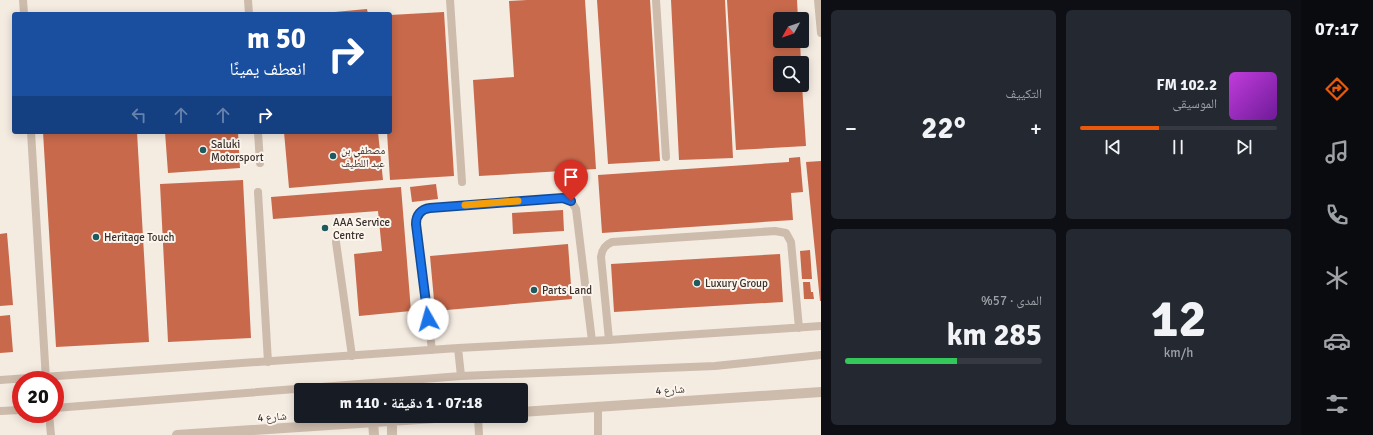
<!DOCTYPE html>
<html lang="ar">
<meta charset="utf-8">
<style>
body{margin:0;font-family:Signika,"Noto Naskh Arabic",sans-serif;background:#242831;color:#f1f3f6;direction:rtl;height:100vh;display:flex;flex-direction:column;font-size:15px;white-space:nowrap}
*{box-sizing:border-box;margin:0}
p{font-size:13px;color:#9ea1a6}
.icon{flex:none;width:22px;height:22px;fill:none;stroke:currentColor;stroke-width:2;stroke-linecap:round;stroke-linejoin:round}
.map{position:relative;flex:1;overflow:hidden;direction:ltr}
.side{display:flex;flex-direction:column;gap:10px;padding:10px;background:#0d0f14;width:480px}
.side>*{flex:none}
.guide{position:absolute;left:12px;top:12px;width:380px;height:122px;border-radius:4px;box-shadow:0 2px 10px #0003;direction:rtl;background:#1a4fa0;color:#fff;overflow:hidden}
.needle{width:26px;rotate:230deg}
.buttons{position:absolute;left:773px;top:12px;display:grid;gap:8px}
.buttons a{display:grid;place-items:center;width:36px;height:36px;border-radius:4px;background:#171b24;box-shadow:0 2px 10px #0003;font-size:20px}
.speed{position:absolute;left:12px;top:371px;display:flex;gap:8px;font-size:20px;font-weight:700;text-align:center}
.speed>*{display:grid;place-content:center;width:52px;height:52px;border-radius:50%;background:#171b24;box-shadow:0 2px 10px #0003;line-height:1}
.speed .limit{border:6px solid #d22;background:#fff;color:#111}
.pin{position:absolute;display:grid;place-items:center;width:34px;height:34px;color:#fff;margin:-41px -17px;border-radius:50% 50% 50% 0;rotate:-45deg;box-shadow:0 0 4px #0007}
.pin .icon{rotate:45deg}
.me{position:absolute;width:44px;margin:-22px;rotate:353deg;stroke-linejoin:round;filter:drop-shadow(0 0 3px #0008)}
.turn{display:flex;align-items:center;gap:14px;height:84px;padding:0 20px;font-size:18px}
.turn .icon{width:52px;height:52px;stroke-width:2.5}
.turn b{display:block;font-size:28px;line-height:34px}
.lanes{display:flex;align-items:center;height:38px;padding:0 20px;background:#0003;justify-content:center;gap:20px;direction:ltr}
.lanes .off{opacity:.35}
.big{font-size:30px;font-weight:700;line-height:1.1}
.side .widget{flex:1;display:flex;flex-direction:column;justify-content:center;gap:6px;min-width:0;padding:0 14px;border-radius:6px;background:#242831}
.side .dial{align-items:center;gap:0}
.dial b{font-size:52px;line-height:1}
.song{display:flex;align-items:center;gap:12px}
.cover{width:48px;height:48px;border-radius:6px;background:linear-gradient(135deg,hsl(290 70% 55%),hsl(280 70% 35%))}
.played{height:4px;border-radius:2px;background:linear-gradient(90deg,#ea580c 40%,#363941 40%)}
.keys{display:flex;justify-content:space-around;direction:ltr}
.heat{display:flex;justify-content:space-between;align-items:center;font-size:22px;direction:ltr}
.charge{height:6px;border-radius:3px;background:linear-gradient(90deg,#34c759 57%,#363941 0)}
.side .tiles{flex:1;display:grid;gap:10px;grid-template-columns:repeat(2,1fr)}
.trip{position:absolute;left:294px;top:383px;width:234px;height:40px;border-radius:4px;background:#171b24;box-shadow:0 2px 10px #0003;font-weight:700;line-height:40px;text-align:center;direction:rtl}
main{display:flex;flex:1;min-height:0}
.dock{display:flex;flex-direction:column;width:72px;justify-content:space-around;align-items:center;background:#090b0e;color:#9ea1a6}
.dock .icon{width:28px;height:28px}
.dock .on{color:#ea580c}
.dock b{font-size:18px;color:#f1f3f6}
.map>svg:first-child{display:block}
.building{fill:#c8694b}
.lines{fill:none;stroke-linecap:round;stroke-linejoin:round}
.lane{stroke:#cdbbac;stroke-width:8}
.street{stroke:#cdbbac;stroke-width:10}
.route-casing{stroke:#114b97;stroke-width:10}
.route{stroke:#1a73e8;stroke-width:7}
.slow{stroke:#f59e0b;stroke-width:7}
.poi-dot{fill:#1f5a5e;stroke:#fbf5ee;stroke-width:1.5}
.labels{text-anchor:middle;dominant-baseline:central;stroke-width:4;stroke-linejoin:round;paint-order:stroke}
.poi-label{font-size:11px;fill:#3b302b;stroke:#fbf5ee;text-anchor:start}
.street-label{font-size:11px;fill:#3b302b;stroke:#fbf5ee}
</style>
<main>
<nav class="dock">
<b>07:17</b>
<svg class="icon on" aria-label="directions" viewBox="0 0 24 24"><path d="M12 3l9 9-9 9-9-9zM9 14v-3h6M13 9l2 2-2 2"/></svg>
<svg class="icon" aria-label="music" viewBox="0 0 24 24"><path d="M9 18V5l10-2v13"/><circle cx="6" cy="18" r="3"/><circle cx="16" cy="16" r="3"/></svg>
<svg class="icon" aria-label="phone" viewBox="0 0 24 24"><path d="M5 4h4l2 5-3 2q2 4 5 5l2-3 5 2v4C11 20 4 13 5 4z"/></svg>
<svg class="icon" aria-label="climate" viewBox="0 0 24 24"><path d="M12 3v18M4 7l16 10M4 17L20 7"/></svg>
<svg class="icon" aria-label="car" viewBox="0 0 24 24"><path d="M5 17H2v-5l4-1 3-4h7l3 4 3 1v5h-3M9 17h6M6 11h13"/><circle cx="7" cy="17" r="2"/><circle cx="17" cy="17" r="2"/></svg>
<svg class="icon" aria-label="filters" viewBox="0 0 24 24"><path d="M4 7h16M4 17h16"/><circle cx="9" cy="7" r="2"/><circle cx="15" cy="17" r="2"/></svg>
</nav>
<section class="side">
<div class="tiles">
<div class="widget">
<div class="song"><i class="cover"></i><div><b>102.2 FM</b><p>الموسيقى</p></div></div>
<div class="played"></div>
<div class="keys"><svg class="icon" aria-label="previous" viewBox="0 0 24 24"><path d="M18 5L8 12l10 7zM5 5v14"/></svg><svg class="icon" aria-label="pause" viewBox="0 0 24 24"><path d="M8 5v14M16 5v14"/></svg><svg class="icon" aria-label="next" viewBox="0 0 24 24"><path d="M6 5l10 7-10 7zM19 5v14"/></svg></div>
</div>
<div class="widget"><p>التكييف</p>
<div class="heat"><a>−</a><b class="big">22°</b><a>+</a></div>
</div>
<div class="widget dial"><b>12</b><p>km/h</p></div>
<div class="widget"><p>المدى · 57%</p><b class="big">285 km</b><div class="charge"></div></div>
</div>
</section>
<div class="map">
<svg width="821" height="435" viewBox="0 0 821 435">
<rect width="100%" height="100%" fill="#f4ebe1"/>
<path class="building" d="M527,0H585L596,169L479,176L473,80L514,77L509,1Z
M597,0H650L660,161L608,164Z
M671,0H725L733,158L679,160Z
M727,0H797L798,19H780V41H800L801,63H780V85H802L806,146L736,150Z
M367,9L368,14H324V13Z
M444,12L454,176L390,180L387,132H390V15Z
M43,132H137L149,342L56,347Z
M165,132H238L240,168L168,173Z
M284,132H378L383,180L289,188Z
M800,157L803,192L791,193L793,220L602,233L598,175L789,162V158Z
M821,161V301H820L806,162Z
M243,180L251,338L168,342L160,184Z
M436,184L438,199L412,202L410,187Z
M401,187L411,311L359,316L354,254L382,251L378,211L273,219L271,197Z
M563,210L564,231L513,234L512,213Z
M7,233L13,305L0,306V234Z
M568,244L572,299L435,311L430,256Z
M810,250L812,279H802L800,251Z
M780,254L783,302L614,312L611,264Z
M803,282H810L811,292H813L814,299H804Z
M10,315L13,352L0,353V316Z"/>
<g class="lines">
<path class="lane" d="M23,0L24,14
M248,0L249,14
M450,0L462,182
M656,0L666,157
M818,0L821,33
M31,132L46,380
M258,132L260,163
M258,192L268,362
M336,242L352,356
M609,340L601,257C602,249 605,245 612,242L775,231L786,233L791,242L799,328
M458,348L461,376
M432,350L416,224C416,215 421,209 430,208L563,198L571,201L576,209L592,341
M0,380L458,348L609,340L821,326
M55,408L461,376L715,366L821,355
M598,408V435
M0,411L21,410
M49,414L51,435
M478,416L479,435"/>
<path class="street" d="M521,412L821,392
M392,421V435
M373,422L374,435
M177,435L465,416"/>
</g>
<g class="lines">
<g class="route-casing">
<path id="route" d="M428,319L416,224C416,215 421,209 430,208L563,198L571,201"/>
</g>
<use href="#route" class="route"/>
<path class="slow" d="M465,205L518,201"/>
</g>
<g class="poi-dot">
<circle cx="203" cy="150" r="4"/>
<circle cx="333" cy="156" r="4"/>
<circle cx="325" cy="228" r="4"/>
<circle cx="96" cy="237" r="4"/>
<circle cx="697" cy="283" r="4"/>
<circle cx="534" cy="290" r="4"/>
</g>
<g class="labels">
<g class="poi-label">
<text x="211" y="144">Saluki<tspan x="211" dy="13">Motorsport</tspan></text>
<text x="341" y="150">مصطفي بن<tspan x="341" dy="13">عبد اللطيف</tspan></text>
<text x="333" y="222">AAA Service<tspan x="333" dy="13">Centre</tspan></text>
<text x="104" y="237">Heritage Touch</text>
<text x="705" y="283">Luxury Group</text>
<text x="542" y="290">Parts Land</text>
</g>
<g class="street-label">
<text transform="translate(670 390) rotate(-4)">شارع 4</text>
<text transform="translate(272 417) rotate(-4)">شارع 4</text>
</g>
</g>
</svg>
<div class="buttons">
<a><svg class="needle" viewBox="-14 -14 28 28"><path d="M0-13l5 13h-10z" fill="#e53935"/><path d="M0 13l5-13h-10z" fill="#9ea1a6"/></svg></a>
<a><svg class="icon" aria-label="search" viewBox="0 0 24 24"><circle cx="10" cy="10" r="6"/><path d="M15 15l6 6"/></svg></a>
</div>
<div class="speed"><div class="limit">20</div></div>
<div class="pin" style="left:571px;top:201px;background:#d93025"><svg class="icon" aria-label="arrive" viewBox="0 0 24 24"><path d="M6 21V4h12l-3 4 3 4H6"/></svg></div>
<svg class="me" style="left:428px;top:319px" viewBox="-20 -20 40 40"><circle r="19" fill="#fff"/><path d="M0-13L10 11 0 6-10 11z" fill="#1a73e8"/></svg>
<div class="trip">07:18 · 1 دقيقة · 110 m</div>
<div class="guide">
<div class="turn"><svg class="icon" aria-label="right" viewBox="0 0 24 24"><path d="M7 20v-9h11M14 6l5 5-5 5"/></svg><div><b>50 m</b>انعطف يمينًا</div></div>
<div class="lanes"><svg class="icon off" aria-label="left" viewBox="0 0 24 24"><path d="M17 20v-9H6M10 6l-5 5 5 5"/></svg><svg class="icon off" aria-label="ahead" viewBox="0 0 24 24"><path d="M12 20V5M6 11l6-6 6 6"/></svg><svg class="icon off" aria-label="ahead" viewBox="0 0 24 24"><path d="M12 20V5M6 11l6-6 6 6"/></svg><svg class="icon" aria-label="right" viewBox="0 0 24 24"><path d="M7 20v-9h11M14 6l5 5-5 5"/></svg></div>
</div>
</div>
</main>
